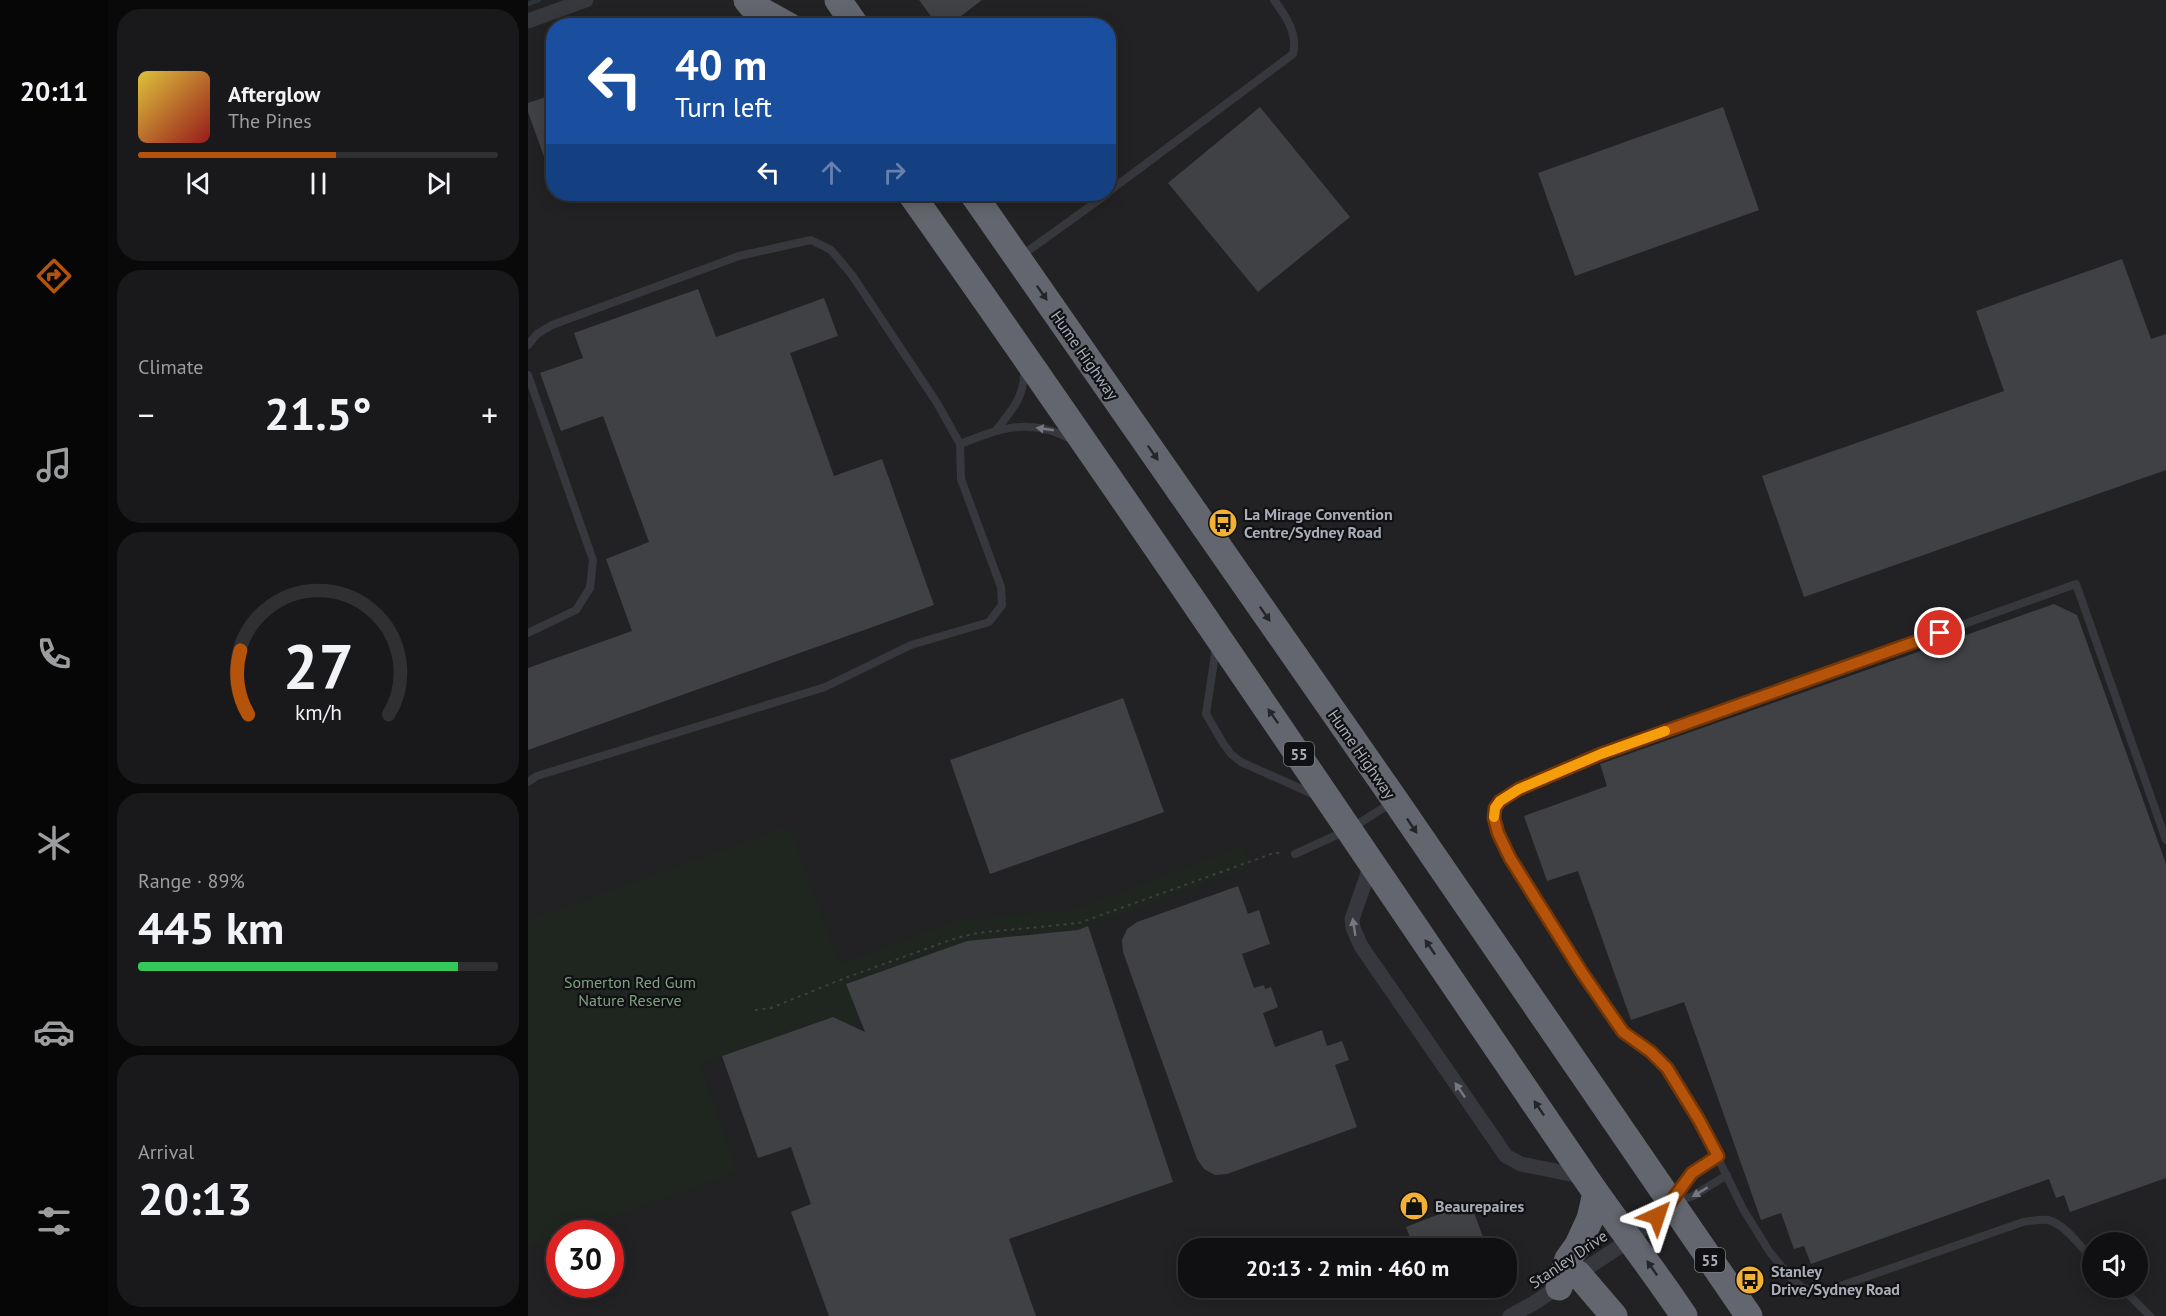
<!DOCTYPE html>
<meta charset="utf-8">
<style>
body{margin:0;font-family:"PT Sans",sans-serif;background:#19191b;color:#f1f3f6;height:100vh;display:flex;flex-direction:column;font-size:22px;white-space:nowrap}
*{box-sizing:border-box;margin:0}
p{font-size:20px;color:#9c9d9f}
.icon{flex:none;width:33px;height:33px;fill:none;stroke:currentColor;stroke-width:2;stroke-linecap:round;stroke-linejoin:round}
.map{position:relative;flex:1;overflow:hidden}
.details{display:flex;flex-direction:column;gap:9px;padding:9px;background:#09090a;width:420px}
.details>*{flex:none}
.banner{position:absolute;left:18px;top:18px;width:570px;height:183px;border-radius:24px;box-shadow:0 3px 15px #0003,0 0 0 2px #303032;background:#1a4fa0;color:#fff;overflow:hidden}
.buttons{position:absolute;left:1554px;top:1232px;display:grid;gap:12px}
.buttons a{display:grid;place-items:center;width:66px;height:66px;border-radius:50%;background:#101012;box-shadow:0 3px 15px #0003,0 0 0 2px #303032;font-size:30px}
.speed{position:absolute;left:18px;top:1220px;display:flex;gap:12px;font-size:30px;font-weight:700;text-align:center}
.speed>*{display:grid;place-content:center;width:78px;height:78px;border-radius:50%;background:#101012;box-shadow:0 3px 15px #0003,0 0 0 2px #303032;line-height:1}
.speed .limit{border:9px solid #d22;background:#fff;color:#111}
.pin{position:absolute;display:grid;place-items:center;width:51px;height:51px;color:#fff;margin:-26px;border:3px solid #fff;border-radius:50%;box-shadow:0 2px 6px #0007}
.me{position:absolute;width:66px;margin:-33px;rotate:42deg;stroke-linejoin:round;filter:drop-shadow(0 0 4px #0008)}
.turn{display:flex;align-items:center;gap:21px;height:126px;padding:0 30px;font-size:27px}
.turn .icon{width:78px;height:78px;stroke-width:2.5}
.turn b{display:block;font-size:42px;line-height:51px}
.lanes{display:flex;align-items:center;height:57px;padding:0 30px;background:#0003;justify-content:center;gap:30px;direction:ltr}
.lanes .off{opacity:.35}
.big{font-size:45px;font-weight:600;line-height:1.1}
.details .card{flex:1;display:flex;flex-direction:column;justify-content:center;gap:9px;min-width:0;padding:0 21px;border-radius:24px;background:#19191b}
.details .dial{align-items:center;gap:0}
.dial svg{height:156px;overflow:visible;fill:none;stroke:#303032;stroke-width:7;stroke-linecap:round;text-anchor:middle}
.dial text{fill:#f1f3f6;stroke:none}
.song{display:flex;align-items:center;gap:18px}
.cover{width:72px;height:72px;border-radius:9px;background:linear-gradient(135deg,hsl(50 70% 55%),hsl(0 70% 35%))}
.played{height:6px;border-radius:3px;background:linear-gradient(90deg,#b45309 55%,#303032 55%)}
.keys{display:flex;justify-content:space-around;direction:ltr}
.heat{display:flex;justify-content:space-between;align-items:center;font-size:33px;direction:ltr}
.charge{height:9px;border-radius:4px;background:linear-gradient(90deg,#34c759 89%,#303032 0)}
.trip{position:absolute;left:650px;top:1238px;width:339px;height:60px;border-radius:24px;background:#101012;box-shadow:0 3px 15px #0003,0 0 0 2px #303032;font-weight:600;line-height:60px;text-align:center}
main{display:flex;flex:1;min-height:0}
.menu{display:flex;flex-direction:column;width:108px;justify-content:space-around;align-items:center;background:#060607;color:#9c9d9f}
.menu .icon{width:42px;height:42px}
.menu .current{color:#b45309}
.menu b{font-size:27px;color:#f1f3f6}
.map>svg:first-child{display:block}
.built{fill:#222225;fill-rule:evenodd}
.green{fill:#1e261f}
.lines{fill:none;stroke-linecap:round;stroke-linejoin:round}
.stream{stroke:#2c353c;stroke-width:4.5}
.building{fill:#404145}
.path{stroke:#3d3f44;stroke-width:2;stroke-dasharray:3 4.5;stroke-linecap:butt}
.lane{stroke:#37383d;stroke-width:8}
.street{stroke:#37383d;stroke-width:15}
.highway{stroke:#63666e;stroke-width:27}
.oneway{fill:#26262a}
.oneway2{fill:#757881}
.route-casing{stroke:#753606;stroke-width:15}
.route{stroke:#b45309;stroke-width:10}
.slow{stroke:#f59e0b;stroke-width:10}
.labels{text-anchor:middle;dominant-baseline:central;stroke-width:4.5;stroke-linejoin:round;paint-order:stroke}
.shield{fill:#111113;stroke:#7b7e86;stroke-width:1.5}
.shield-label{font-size:15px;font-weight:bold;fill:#a8adb8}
.street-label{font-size:16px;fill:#a8adb8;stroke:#111113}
.poi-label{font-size:16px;font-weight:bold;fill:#a8adb8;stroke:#111113;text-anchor:start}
.park-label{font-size:16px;fill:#7fa381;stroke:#111113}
</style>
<main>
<nav class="menu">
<b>20:11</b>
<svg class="icon current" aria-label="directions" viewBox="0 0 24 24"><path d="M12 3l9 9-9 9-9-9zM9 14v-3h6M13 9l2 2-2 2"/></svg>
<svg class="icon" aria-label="music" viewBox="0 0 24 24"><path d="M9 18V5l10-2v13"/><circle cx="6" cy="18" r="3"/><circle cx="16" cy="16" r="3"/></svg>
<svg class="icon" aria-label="phone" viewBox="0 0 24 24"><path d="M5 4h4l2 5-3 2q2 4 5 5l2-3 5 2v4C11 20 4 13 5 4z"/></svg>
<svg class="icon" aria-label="climate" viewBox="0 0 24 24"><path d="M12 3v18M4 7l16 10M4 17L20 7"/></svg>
<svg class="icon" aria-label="car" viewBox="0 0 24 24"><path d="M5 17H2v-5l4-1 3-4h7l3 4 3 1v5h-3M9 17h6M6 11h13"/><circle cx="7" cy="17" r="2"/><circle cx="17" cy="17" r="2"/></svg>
<svg class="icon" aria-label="filters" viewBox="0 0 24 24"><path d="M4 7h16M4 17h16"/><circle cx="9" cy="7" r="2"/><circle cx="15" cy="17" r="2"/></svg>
</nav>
<section class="details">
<div class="card">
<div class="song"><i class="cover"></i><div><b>Afterglow</b><p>The Pines</p></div></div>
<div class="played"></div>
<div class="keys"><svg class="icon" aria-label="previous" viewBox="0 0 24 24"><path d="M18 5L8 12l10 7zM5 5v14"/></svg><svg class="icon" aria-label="pause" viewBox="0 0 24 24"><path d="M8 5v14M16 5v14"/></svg><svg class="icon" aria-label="next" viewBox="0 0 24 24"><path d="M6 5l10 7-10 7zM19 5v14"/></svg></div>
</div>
<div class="card"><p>Climate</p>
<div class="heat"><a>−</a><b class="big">21.5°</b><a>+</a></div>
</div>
<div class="card dial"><svg viewBox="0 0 100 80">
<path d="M14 69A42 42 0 1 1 86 69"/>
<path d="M14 69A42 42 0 0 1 10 36" stroke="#b45309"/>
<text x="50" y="56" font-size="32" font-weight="700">27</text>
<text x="50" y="72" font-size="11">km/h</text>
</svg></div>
<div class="card"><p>Range · 89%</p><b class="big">445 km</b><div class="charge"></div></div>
<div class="card"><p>Arrival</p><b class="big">20:13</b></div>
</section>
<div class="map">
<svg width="1638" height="1316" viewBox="0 0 1638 1316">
<rect width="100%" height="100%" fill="#161618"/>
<path class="built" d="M0,0H1638V1316H0ZM26,26H580V194H26ZM32,1233H82V1284H32ZM1564,1242H1610V1287H1564ZM660,1248H978V1287H660Z"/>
<path class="green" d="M261,826L312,964L429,920L544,910L715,846L723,867L550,930L439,941L319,983L332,1021L321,1025L303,1017L172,1064L209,1172L39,1233H32L31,1236L0,1247V920Z"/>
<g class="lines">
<path class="stream" d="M0,4L11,0"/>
</g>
<path class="building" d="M391,0H454L420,26H410Z
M26,94V179H24L0,112V103Z
M732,107L822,217L730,292L640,183Z
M1195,107L1231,210L1047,276L1010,173Z
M1594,259L1623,339L1638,334V470L1276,597L1234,476L1476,391L1448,311Z
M170,289L188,337L296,298L310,336L262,353L306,476L354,459L406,605L0,750V668L104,631L78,559L121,542L75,416L33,431L12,373L55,358L46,333Z
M1526,604L1549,615L1638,864V1178L1542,1212L1536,1195L1528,1198L1521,1179L1283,1264L1276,1246L1266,1249L1253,1213L1233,1220L1156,1002L1103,1020L1050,871L1019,881L996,816L1079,786L1072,764Z
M595,698L636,812L462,874L422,760Z
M710,886L720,914L731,910L742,944L714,954L726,988L736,985L737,989L743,987L750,1007L735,1013L747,1047L794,1030L799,1046L814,1041L821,1060L807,1065L829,1127L699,1174L687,1175L676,1169L669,1159L595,952L594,940L599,929L609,922Z
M560,926L645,1182L481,1239L508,1316H301L263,1212L283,1204L263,1147L230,1158L194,1056L305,1017L337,1032L318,984L439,941L550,930Z
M942,1202L959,1248H886L878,1227Z"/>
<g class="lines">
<path class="path" d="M227,1010L243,1008L317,978L428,938L449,933L551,923L746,853H755"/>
<path class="lane" d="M580,192L765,54C770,34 758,16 746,0
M493,256L579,194
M0,345L9,334L24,325L211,256L283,240L303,250L324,275L409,403L432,444L433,479L473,587L474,605L461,622L383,645L297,687L9,776L0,782
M0,375L65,560L62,588L48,610L0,633
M469,429C484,410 497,396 496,370
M432,444C473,428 501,417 543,439
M688,648L678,714L695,743L703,754L713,762L787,795
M767,854L822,829L863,803
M1146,1197L1164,1173L1190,1156
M1147,1202L1165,1196L1199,1175
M1564,1259C1553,1247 1537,1224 1520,1220C1511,1219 1503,1221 1495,1222L1295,1292H1285L1274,1287L1263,1278L1241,1251L1215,1209L1171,1120L1139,1068L1123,1052L1095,1032L1082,1016L982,858L970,833L966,818L967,808L972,801L991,789L1073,754L1548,584L1638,840
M1593,1287L1622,1316"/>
<path class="street" d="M0,21L58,0
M844,862L824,919L825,928L833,946L978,1156L993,1164L1057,1177
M982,1316L1006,1303L1103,1239L1142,1203"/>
<path class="highway" d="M219,0L223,5L261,26
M310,0L328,26
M383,194C612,518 833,849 1057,1177C1089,1224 1125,1269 1156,1316
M445,194L867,800L1221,1316
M1050,1274L1086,1316
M1031,1287L1040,1259L1050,1245L1062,1219L1068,1193"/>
</g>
<defs><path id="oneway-solid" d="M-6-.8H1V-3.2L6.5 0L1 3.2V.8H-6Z" transform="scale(1.5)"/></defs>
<g class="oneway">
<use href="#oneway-solid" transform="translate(514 293) rotate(55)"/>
<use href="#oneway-solid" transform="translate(625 453) rotate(55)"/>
<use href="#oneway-solid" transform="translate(737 614) rotate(55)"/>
<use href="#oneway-solid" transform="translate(745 716) rotate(-125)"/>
<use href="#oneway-solid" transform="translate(884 826) rotate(56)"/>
<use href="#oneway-solid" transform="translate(902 947) rotate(-124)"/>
<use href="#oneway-solid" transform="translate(1011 1108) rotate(-124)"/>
<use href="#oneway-solid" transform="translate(1124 1268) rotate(-125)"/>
</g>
<g class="oneway2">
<use href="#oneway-solid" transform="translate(517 429) rotate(-172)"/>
<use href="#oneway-solid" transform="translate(826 927) rotate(-99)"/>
<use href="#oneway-solid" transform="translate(932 1090) rotate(-124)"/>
<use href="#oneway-solid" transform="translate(1172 1192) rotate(149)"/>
</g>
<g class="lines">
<g class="route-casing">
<path id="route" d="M1129,1216L1142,1203L1164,1173L1190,1156L1171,1120L1139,1068L1123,1052L1095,1032L1053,971L982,858L970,833L966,818L967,808L972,801L991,789L1073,754L1412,633"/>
</g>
<use href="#route" class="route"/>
<path class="slow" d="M966,817L967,808L972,801L991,789L1073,754L1137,731"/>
</g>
<defs>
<g id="bus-disc" transform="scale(1.5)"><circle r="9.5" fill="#f2b134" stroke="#111113"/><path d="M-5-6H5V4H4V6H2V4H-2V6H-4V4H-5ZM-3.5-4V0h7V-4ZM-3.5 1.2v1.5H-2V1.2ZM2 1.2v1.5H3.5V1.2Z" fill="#111"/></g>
<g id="shop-disc" transform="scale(1.5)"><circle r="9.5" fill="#f2b134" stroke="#111113"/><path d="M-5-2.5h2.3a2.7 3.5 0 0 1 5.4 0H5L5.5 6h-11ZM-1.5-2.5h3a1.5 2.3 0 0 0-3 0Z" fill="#111"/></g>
</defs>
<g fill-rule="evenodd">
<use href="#bus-disc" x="695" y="523"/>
<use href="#shop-disc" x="886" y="1206"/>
<use href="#bus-disc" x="1222" y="1280"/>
</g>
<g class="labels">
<g class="shield">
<rect x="756" y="742" width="30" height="24" rx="4.5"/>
<rect x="1167" y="1248" width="30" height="24" rx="4.5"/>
</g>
<g class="shield-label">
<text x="771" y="754">55</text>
<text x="1182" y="1260">55</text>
</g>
<g class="street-label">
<text transform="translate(557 355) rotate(55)">Hume Highway</text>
<text transform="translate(834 754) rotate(55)">Hume Highway</text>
<text transform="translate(1040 1259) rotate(-34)">Stanley Drive</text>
</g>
<g class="poi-label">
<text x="716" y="514">La Mirage Convention<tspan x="716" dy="18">Centre/Sydney Road</tspan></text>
<text x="907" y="1206">Beaurepaires</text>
<text x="1243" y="1271">Stanley<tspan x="1243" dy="18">Drive/Sydney Road</tspan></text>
</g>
<g class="park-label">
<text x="102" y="982">Somerton Red Gum<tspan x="102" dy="18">Nature Reserve</tspan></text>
</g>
</g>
</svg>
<div class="buttons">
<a><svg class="icon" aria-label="sound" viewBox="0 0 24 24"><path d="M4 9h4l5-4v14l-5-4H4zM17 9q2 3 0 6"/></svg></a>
</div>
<div class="speed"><div class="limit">30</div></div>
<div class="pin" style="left:1412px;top:633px;background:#d93025"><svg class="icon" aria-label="arrive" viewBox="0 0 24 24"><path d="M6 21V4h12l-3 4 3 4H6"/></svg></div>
<svg class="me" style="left:1129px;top:1216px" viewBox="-20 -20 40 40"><path d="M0-17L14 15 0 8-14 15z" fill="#b45309" stroke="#fff" stroke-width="4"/></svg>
<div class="trip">20:13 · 2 min · 460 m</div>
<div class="banner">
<div class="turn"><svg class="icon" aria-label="left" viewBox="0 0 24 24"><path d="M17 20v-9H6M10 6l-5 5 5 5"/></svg><div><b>40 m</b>Turn left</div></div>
<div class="lanes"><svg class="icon" aria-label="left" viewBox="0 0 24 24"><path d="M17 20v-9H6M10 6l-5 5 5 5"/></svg><svg class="icon off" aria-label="ahead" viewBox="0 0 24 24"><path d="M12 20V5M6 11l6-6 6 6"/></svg><svg class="icon off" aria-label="right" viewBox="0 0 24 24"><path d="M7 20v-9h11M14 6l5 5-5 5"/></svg></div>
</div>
</div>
</main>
